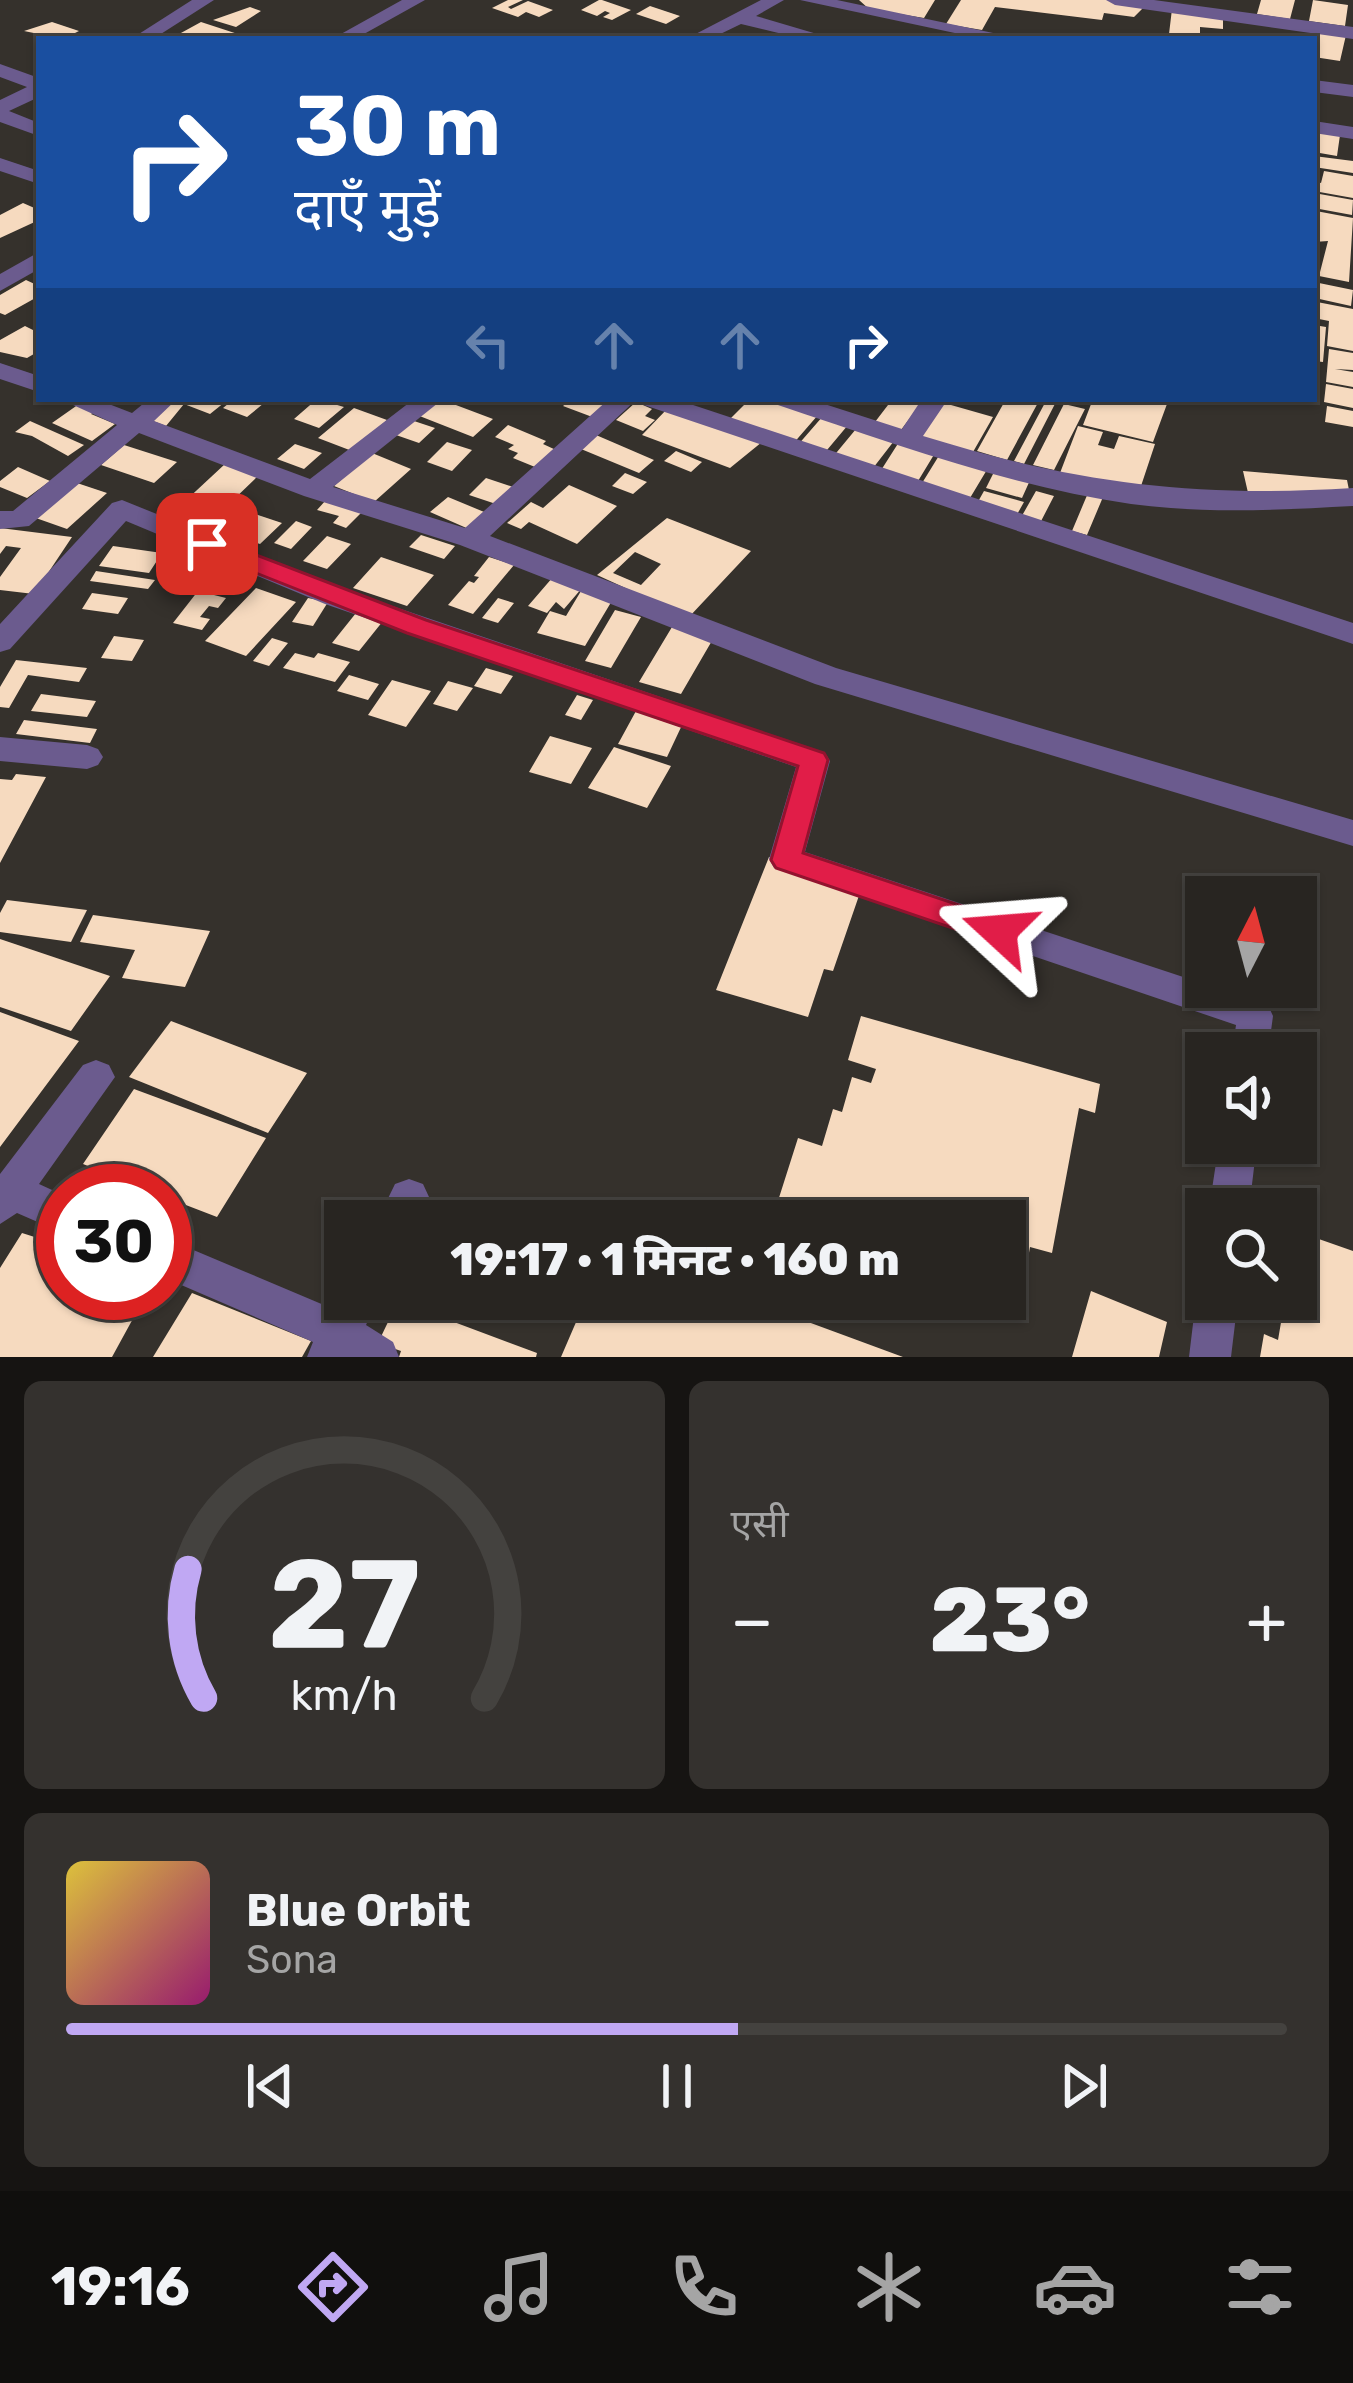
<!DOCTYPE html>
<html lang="hi">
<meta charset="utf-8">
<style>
body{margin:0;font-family:Rubik,"Noto Sans Devanagari",sans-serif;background:#34312e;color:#f1f3f6;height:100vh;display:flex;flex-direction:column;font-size:45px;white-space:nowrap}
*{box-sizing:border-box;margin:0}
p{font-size:39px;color:#a5a5a5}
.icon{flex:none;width:66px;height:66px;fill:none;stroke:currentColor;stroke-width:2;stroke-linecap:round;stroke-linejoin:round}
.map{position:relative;height:1357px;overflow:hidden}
.side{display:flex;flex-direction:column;gap:24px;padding:24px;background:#161412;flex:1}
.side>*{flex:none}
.top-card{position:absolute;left:36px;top:36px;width:1281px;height:366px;border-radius:0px;box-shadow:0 3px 9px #0004,0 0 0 3px #44423f;background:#1a4fa0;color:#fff;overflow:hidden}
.needle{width:78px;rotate:6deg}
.buttons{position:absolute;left:1185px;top:876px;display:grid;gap:24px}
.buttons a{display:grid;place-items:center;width:132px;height:132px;border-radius:0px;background:#282521;box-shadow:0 3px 9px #0004,0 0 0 3px #44423f;font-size:60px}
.speed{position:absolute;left:36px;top:1164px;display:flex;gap:24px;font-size:60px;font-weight:700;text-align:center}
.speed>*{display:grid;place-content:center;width:156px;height:156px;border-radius:50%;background:#282521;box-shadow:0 3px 9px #0004,0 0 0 3px #44423f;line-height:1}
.speed .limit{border:18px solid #d22;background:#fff;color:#111}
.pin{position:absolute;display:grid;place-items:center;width:102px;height:102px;color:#fff;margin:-51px;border-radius:24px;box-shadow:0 6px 18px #0006}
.me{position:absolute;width:132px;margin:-66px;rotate:289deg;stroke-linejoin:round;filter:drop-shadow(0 0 9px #0008)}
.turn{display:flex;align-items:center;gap:42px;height:252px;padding:0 60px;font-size:54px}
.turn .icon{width:156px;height:156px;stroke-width:2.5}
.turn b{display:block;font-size:84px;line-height:102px}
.lanes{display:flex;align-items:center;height:114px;padding:0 60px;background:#0003;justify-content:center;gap:60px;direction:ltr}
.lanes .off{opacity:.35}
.big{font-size:90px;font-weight:800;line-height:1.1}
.side .widget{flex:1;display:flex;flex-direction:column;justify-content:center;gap:18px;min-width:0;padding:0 42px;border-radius:18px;background:#34312e}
.side .dial{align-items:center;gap:0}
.dial svg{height:312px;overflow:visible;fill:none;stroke:#44423f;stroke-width:7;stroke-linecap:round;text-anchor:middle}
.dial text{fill:#f1f3f6;stroke:none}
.song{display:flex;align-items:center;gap:36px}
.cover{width:144px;height:144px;border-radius:18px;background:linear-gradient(135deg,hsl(50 70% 55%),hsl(320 70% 35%))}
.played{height:12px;border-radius:6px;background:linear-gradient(90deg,#c0a8f3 55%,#44423f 55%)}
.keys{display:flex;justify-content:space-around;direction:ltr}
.heat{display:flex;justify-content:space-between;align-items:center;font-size:66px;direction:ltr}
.side .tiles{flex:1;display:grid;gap:24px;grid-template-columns:1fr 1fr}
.widget:last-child{grid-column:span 2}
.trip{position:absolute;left:324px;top:1200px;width:702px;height:120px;border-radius:0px;background:#282521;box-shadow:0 3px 9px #0004,0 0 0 3px #44423f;font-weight:800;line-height:120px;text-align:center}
.tabs{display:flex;height:192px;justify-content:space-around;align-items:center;background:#100f0d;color:#a5a5a5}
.tabs .icon{width:84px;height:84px}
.tabs .current{color:#c0a8f3}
.tabs b{font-size:54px;color:#f1f3f6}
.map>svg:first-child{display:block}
.building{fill:#f6dabf;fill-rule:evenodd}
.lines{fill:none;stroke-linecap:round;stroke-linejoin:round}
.minor{fill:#6b5b8e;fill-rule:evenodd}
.route{fill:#e11d48;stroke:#92132f;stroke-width:3}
</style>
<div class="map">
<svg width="1353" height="1357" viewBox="0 0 1353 1357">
<rect width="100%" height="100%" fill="#35312c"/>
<path class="building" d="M508,0H523L508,7L511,9L528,1L553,10L539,17L526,12L518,17L492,8Z
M599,0H602L631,10L612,20L603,17L610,13L605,11L597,16L581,10Z
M859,0H935L924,18L869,9Z
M961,0H1113L1145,6L1134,17L1104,13L1102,20L995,7L982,30L946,24Z
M1261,0H1295L1290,19L1257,14Z
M1313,0L1348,5L1345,26L1309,21Z
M650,6L680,16L666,24L636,14Z
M250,7L261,11L236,27L213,20Z
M1172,9L1223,17V29L1200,27V37L1169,34Z
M52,22L79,31L63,39L24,31Z
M201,22L250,38V39H170Z
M1320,30L1346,35L1340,61L1314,57Z
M1314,131L1340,135L1337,156L1314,152Z
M1314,156L1353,161V173L1314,167Z
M1324,171L1353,176V198L1314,191V181L1321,183Z
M1314,193L1353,200L1352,215L1314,208Z
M23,203L39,210V220L0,238V215Z
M1316,211L1353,218L1349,282L1319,276L1328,241L1314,242Z
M26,280L39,286V296L5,315L0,313V295Z
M1319,283L1353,290L1351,306L1315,298Z
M1317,302L1353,309V351L1327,346L1329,321L1314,318Z
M1314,325L1326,327L1323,362L1314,361Z
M25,326L39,333V351L27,358L0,352V340Z
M1329,349L1353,353V370L1335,369L1353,372V387L1326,382Z
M1326,384L1353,389V408L1324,402Z
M173,399H217L225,402L210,414L184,404L166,426L148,419Z
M234,399H269L247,417L223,408Z
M317,399L344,407L319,428L294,419Z
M436,399H440L493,419L473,437L417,415Z
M571,399H611L595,418L563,406Z
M750,399H773L818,415L792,445L727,422Z
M873,399H924L901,430L875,422L888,405Z
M1006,399H1040L1007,460L977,451Z
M1047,399L1057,400L1024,464L1014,461Z
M1093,399L1167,404L1153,442L1083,425Z
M937,401L993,417L973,452L916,436Z
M636,402L652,409L645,416L655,420L643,431L616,420Z
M79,404L95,411L91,414L115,424L92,441L52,423Z
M1064,404L1085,409L1054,470L1033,465Z
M1327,406L1353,411V427L1325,422Z
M354,408L387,420L352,451L318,438Z
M668,408L762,442L730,468L642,435Z
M823,416L848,425L822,456L797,446Z
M411,420L435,428L419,443L396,435Z
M30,421L84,445L68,456L32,436L15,432Z
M508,425L546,441L543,444L556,450L535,467L513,458L518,453L508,449L514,445L495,437Z
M1078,426L1103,432L1098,445L1114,449L1119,436L1155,444L1139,492L1060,473Z
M856,429L894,441L870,472L832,458Z
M596,435L654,460L639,473L581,449Z
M447,442L472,450L452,471L427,462Z
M899,442L935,453L915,486L878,475Z
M295,444L322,453L304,469L277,459Z
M124,445L177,462L154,483L101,465Z
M676,451L702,462L691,472L664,461Z
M372,453L411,469L374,502L334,486Z
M940,454L988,468L967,503L919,488Z
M225,464L258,476L203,529L168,517Z
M18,467L50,481L27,498L0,487V481Z
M996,468L1031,478L1022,498L986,488Z
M1243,471L1347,480L1350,495L1249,497Z
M625,473L647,482L633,494L612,486Z
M486,478L516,488L499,505L469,495Z
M74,482L107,493L67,529L33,517Z
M569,485L617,506L577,544L529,522L521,529L507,523L531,502L543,508Z
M984,491L1024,502L1015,518L975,507Z
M1036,491L1054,496L1038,527L1019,521Z
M1088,493L1103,497L1087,535L1072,531Z
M448,497L489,514L471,530L430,512Z
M326,500L362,512L346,528L333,523L339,516L317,510Z
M255,514L282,523L260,544L234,535Z
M667,518L751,551L689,617L597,575ZM635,552L661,564L641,585L613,573Z
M296,521L312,527L291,549L274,543Z
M0,528L72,537L34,594L0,590V577L21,548L6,546L0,554Z
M421,535L455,546L444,559L409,547Z
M327,536L351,544L327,569L303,561Z
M113,546L162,553L149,573L99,566Z
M205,554L222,556L208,580L163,574L169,563L198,567Z
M381,557L434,575L407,606L353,588Z
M489,557L514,565L473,614L448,605L469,581L474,583L479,577L474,576Z
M96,571L155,580L148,589L90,581Z
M222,572L246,575L236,591L212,588Z
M553,577L582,588L564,609L556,602L547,613L528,606Z
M256,588L296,602L246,656L205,641Z
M198,591L226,598L218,608L209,606L200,617L210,619L202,630L173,623Z
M581,591L613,599L585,646L537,633L550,611L566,616Z
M92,593L128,598L118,614L82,609Z
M308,598L328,602L313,626L292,622Z
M498,598L514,603L498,623L482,618Z
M615,610L641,617L611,668L585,661Z
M356,613L383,621L359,651L332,643Z
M672,627L713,639L681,694L639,682Z
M114,636L144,640L132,661L101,658Z
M272,638L288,643L269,666L253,661Z
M295,653L314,658L318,653L350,662L335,682L283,668Z
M16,660L87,668L79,682L28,675L9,708L0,707V687Z
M486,668L513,676L501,694L474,686Z
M349,675L379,684L368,700L337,691Z
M392,680L431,691L406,727L368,715Z
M448,681L473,688L457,711L433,704Z
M41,694L96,701L87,717L31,711Z
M577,695L593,700L581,720L565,715Z
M636,711L683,723L667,757L618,744Z
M24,720L97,729L90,743L16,734Z
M550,736L592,748L571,784L529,772Z
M614,747L671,766L647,808L588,788Z
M16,774L46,777L0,863V779L12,780Z
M769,857L863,884L833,971L824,969L808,1017L716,990Z
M7,900L87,910L71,942L0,932V913Z
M93,915L210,931L185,987L122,978L135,950L80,942Z
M0,939L110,976L71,1031L0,1007Z
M0,1012L79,1041L0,1147Z
M861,1016L1100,1084L1095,1113L1079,1108L1052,1253L1030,1247L1024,1282L1005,1276V1221H831L777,1204L798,1138L822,1146L833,1109L842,1112L852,1077L871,1083L876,1069L848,1060Z
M171,1021L307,1073L268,1133L129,1077Z
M134,1089L266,1138L217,1217L165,1197V1191H151L83,1164Z
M1296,1231L1353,1251V1357H1260L1264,1334L1278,1340L1285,1299H1296Z
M22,1233L63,1246V1293H147L112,1357H0V1268Z
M1091,1291L1167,1322L1159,1357H1072Z
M192,1293L311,1341L302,1357H153Z
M586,1299H746L903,1357H561Z
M398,1301L537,1353L536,1357H399L401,1351L378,1343Z"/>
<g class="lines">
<path class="minor" d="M192,0H214L153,39H131Z
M402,0H425L355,39H332Z
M761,0H784L756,16L834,39H803L741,24L710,39H686Z
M800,0H837L1021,39H983Z
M1106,0H1154L1353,27V39L1115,5Z
M0,64L39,78V97L9,111L39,123V136L0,122V100L27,87L0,77Z
M1314,80L1353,85V97L1314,92Z
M1314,121L1353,127V139L1314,133Z
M0,158L39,171V184L0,171Z
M39,252V269L0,291V274Z
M0,363L39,376V392L0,379Z
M60,399H96L132,413L149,399H177L154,421L310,479L414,399H443L333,487L465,528L609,399H637L490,536L836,668L1353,820V846L815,684L460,545L304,496L139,433L29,526L0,529V511H13L117,425Z
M637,399H675L1353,623V644L641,404Z
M771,399H809L902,429L922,399H948L923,436C1075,483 1194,498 1353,488V506C1279,510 1205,514 1131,504C1009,486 892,443 775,404Z
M122,500L345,590L825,753L830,761L805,852L1268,1005L1273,1016L1268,1053H1232L1236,1025L774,868L769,859L796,767L325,604L126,521L10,649L0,652V624L112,503Z
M0,737L87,745L98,749L103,757L98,765L87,769L0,761Z
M96,1060L109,1065L115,1077L39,1184L63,1195V1233L17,1213L0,1224V1174L83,1065Z
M1219,1143H1257L1249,1209H1209Z
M409,1179L423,1184L429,1197L418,1221H377L395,1184Z
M165,1238L331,1308L345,1284V1299H378L366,1325L393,1342L399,1357H307L313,1342L165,1278Z
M1206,1283V1299H1238L1231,1357H1189L1196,1299Z"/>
</g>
<path class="route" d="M207,536L426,620L824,753L828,760L803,853L1010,922L1015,931L1010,940L999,944L776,868L771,860L798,766L407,633L198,550L194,544Z"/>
</svg>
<div class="buttons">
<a><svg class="needle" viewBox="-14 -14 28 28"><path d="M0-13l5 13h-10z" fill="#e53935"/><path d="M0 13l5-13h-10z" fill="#a5a5a5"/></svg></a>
<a><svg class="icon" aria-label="sound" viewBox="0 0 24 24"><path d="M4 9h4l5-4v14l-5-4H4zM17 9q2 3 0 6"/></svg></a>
<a><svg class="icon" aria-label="search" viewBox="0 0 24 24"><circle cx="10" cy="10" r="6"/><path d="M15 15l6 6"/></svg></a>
</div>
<div class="speed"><div class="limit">30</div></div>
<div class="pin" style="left:207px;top:544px;background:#d93025"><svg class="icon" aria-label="arrive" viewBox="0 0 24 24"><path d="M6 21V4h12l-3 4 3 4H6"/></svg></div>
<svg class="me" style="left:999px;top:931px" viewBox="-20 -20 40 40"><path d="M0-17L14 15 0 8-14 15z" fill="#e11d48" stroke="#fff" stroke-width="4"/></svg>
<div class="trip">19:17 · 1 मिनट · 160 m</div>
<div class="top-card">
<div class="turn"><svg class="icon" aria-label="right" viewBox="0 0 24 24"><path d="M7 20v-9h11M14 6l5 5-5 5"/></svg><div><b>30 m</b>दाएँ मुड़ें</div></div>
<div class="lanes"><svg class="icon off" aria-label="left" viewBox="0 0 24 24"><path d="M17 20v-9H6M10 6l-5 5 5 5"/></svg><svg class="icon off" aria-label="ahead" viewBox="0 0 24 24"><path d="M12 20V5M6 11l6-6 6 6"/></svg><svg class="icon off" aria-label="ahead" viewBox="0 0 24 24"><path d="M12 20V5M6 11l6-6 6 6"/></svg><svg class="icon" aria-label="right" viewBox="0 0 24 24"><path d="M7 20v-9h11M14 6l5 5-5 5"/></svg></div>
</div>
</div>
<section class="side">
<div class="tiles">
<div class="widget dial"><svg viewBox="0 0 100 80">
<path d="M14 69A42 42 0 1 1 86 69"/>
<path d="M14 69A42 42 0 0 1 10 36" stroke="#c0a8f3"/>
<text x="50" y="56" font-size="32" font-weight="700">27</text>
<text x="50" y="72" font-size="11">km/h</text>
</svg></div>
<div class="widget"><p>एसी</p>
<div class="heat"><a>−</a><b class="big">23°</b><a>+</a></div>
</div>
<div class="widget">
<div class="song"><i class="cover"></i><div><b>Blue Orbit</b><p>Sona</p></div></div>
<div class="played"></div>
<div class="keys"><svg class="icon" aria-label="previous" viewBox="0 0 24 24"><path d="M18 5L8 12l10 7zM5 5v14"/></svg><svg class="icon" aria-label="pause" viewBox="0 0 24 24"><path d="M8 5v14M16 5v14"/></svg><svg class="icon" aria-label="next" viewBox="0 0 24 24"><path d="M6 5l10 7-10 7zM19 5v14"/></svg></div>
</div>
</div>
</section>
<nav class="tabs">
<b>19:16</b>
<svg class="icon current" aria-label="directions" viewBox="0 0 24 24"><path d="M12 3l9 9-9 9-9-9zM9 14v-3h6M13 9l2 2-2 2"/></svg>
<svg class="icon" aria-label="music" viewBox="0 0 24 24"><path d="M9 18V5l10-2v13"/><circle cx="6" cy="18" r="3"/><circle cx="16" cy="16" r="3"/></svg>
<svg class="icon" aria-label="phone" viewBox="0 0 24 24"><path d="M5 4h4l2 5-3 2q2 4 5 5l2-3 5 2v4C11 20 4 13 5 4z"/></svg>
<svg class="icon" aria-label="climate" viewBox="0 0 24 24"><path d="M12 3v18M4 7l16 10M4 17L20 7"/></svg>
<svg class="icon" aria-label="car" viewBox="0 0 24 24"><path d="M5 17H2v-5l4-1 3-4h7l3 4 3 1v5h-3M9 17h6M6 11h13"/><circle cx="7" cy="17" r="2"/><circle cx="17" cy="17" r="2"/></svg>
<svg class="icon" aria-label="filters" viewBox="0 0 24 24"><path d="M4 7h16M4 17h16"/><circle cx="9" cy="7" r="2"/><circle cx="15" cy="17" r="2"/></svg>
</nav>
